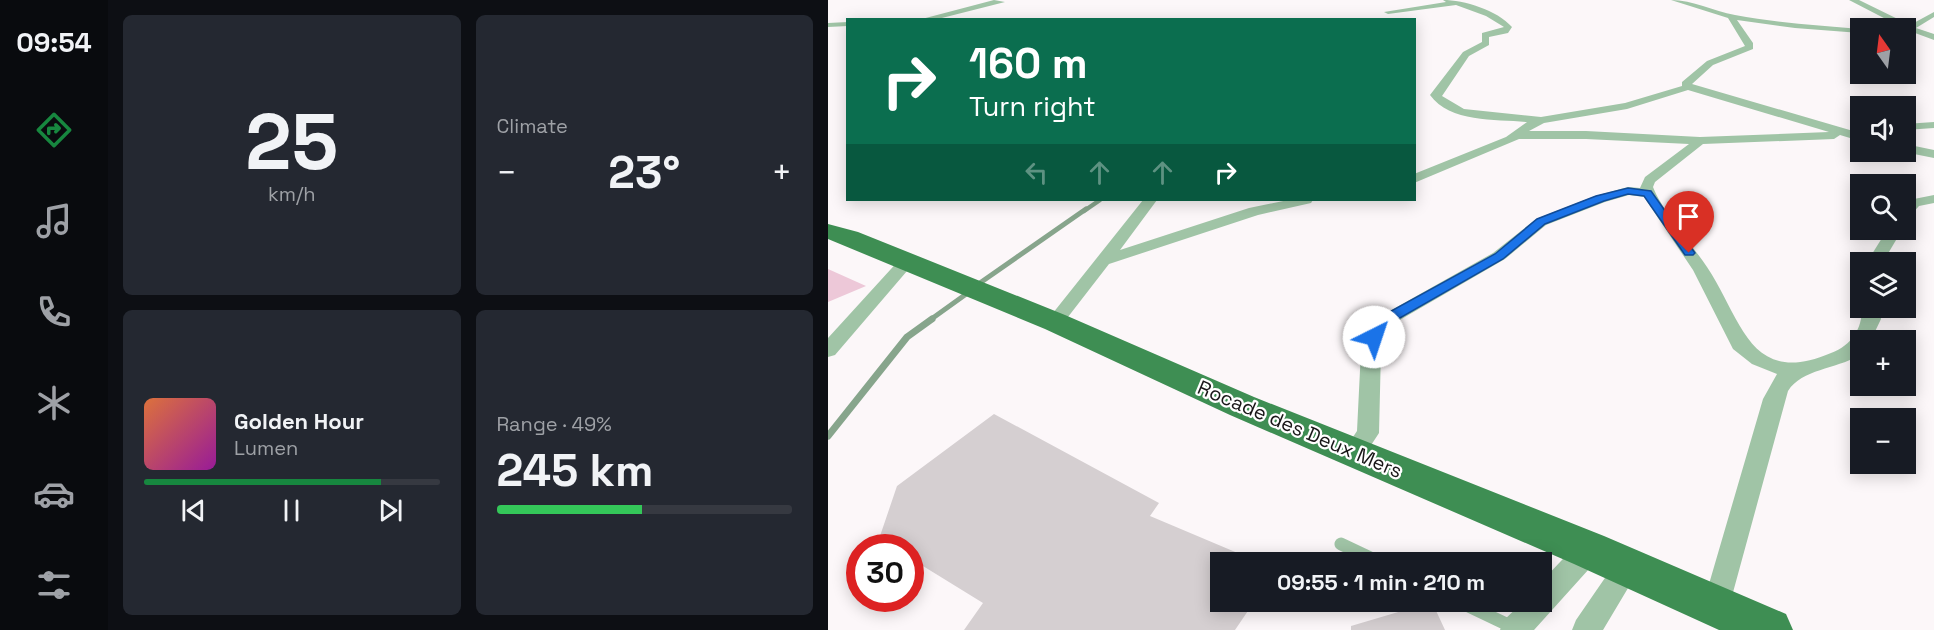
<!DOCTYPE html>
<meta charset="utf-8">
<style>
body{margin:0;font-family:"Space Grotesk",sans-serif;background:#242831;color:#f1f3f6;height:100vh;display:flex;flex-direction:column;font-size:22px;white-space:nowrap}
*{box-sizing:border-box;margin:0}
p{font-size:20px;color:#9ea1a6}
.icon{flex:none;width:33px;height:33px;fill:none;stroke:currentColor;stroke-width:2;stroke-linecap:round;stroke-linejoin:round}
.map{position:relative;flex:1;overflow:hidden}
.drawer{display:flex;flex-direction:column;gap:15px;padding:15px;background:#0d0f14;width:720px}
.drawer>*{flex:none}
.guide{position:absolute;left:18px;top:18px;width:570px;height:183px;border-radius:0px;box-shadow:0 3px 15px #0003;background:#0b6e4f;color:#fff;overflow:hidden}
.needle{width:39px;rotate:346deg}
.controls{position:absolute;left:1022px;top:18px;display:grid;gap:12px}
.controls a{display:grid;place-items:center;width:66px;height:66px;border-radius:0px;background:#171b24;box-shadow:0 3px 15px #0003;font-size:30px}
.speed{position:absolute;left:18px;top:534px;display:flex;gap:12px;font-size:30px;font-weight:700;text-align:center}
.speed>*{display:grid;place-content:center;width:78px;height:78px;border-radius:50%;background:#171b24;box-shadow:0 3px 15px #0003;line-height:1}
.speed .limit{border:9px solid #d22;background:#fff;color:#111}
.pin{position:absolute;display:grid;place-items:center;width:51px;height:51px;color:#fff;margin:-62px -26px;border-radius:50% 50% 50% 0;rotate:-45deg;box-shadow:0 0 6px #0007}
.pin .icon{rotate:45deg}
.me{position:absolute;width:66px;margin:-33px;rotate:41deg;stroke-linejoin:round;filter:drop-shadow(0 0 4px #0008)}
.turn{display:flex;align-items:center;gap:21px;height:126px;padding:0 24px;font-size:27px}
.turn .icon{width:78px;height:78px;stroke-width:2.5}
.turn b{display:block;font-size:42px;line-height:51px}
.lanes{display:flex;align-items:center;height:57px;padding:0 24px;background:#0003;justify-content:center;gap:30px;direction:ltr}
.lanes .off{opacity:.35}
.big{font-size:45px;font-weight:600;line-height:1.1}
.drawer .card{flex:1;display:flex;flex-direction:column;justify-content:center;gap:9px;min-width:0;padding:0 21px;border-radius:9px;background:#242831}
.drawer .dial{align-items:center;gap:0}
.dial b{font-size:78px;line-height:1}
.song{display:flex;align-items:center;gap:18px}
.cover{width:72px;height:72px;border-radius:9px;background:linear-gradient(135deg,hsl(20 70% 55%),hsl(300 70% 35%))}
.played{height:6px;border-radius:3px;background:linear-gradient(90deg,#17873f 80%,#363941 80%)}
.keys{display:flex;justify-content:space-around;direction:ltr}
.heat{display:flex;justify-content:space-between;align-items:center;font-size:33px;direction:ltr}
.charge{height:9px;border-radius:4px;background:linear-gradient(90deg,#34c759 49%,#363941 0)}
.drawer .tiles{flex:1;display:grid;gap:15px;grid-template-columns:repeat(2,1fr)}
.trip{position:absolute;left:382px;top:552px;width:342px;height:60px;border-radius:0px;background:#171b24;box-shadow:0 3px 15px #0003;font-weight:600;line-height:60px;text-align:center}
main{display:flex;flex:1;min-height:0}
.dock{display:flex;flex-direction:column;width:108px;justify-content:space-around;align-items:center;background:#090b0e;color:#9ea1a6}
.dock .icon{width:42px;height:42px}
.dock .active{color:#17873f}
.dock b{font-size:27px;color:#f1f3f6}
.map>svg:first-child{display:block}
.green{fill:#edc8d8}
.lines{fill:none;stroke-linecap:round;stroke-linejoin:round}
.stream-far2{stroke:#87a58c;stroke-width:4.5}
.stream-far1{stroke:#87a58c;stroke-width:5}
.stream{stroke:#87a58c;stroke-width:7}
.building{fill:#d5cfd1}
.service{stroke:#a0c4a6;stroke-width:13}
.minor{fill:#a0c4a6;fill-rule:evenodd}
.trunk{fill:#3e8e53;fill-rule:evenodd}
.route{fill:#1a73e8;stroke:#114b97;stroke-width:1.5}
.labels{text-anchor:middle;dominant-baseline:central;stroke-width:4.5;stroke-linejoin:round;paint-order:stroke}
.near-street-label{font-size:20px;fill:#191718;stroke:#fff}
</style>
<main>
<nav class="dock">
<b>09:54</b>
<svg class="icon active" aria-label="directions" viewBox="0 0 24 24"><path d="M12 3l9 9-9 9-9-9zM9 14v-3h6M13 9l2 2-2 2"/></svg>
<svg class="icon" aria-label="music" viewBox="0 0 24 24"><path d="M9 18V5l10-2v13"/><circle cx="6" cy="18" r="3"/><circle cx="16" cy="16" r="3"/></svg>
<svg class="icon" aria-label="phone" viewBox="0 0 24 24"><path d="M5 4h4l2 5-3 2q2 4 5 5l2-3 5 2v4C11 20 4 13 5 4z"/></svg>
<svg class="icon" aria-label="climate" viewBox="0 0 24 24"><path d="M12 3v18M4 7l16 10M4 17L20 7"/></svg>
<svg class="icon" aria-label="car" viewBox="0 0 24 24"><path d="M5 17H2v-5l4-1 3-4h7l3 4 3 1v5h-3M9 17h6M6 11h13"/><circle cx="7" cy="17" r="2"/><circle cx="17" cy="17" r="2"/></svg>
<svg class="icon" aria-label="filters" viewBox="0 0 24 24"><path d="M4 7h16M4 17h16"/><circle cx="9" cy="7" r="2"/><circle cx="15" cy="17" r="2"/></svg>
</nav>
<section class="drawer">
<div class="tiles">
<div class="card dial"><b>25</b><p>km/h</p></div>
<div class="card"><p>Climate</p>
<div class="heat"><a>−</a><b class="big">23°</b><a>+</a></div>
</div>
<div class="card">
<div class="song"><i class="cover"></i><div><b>Golden Hour</b><p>Lumen</p></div></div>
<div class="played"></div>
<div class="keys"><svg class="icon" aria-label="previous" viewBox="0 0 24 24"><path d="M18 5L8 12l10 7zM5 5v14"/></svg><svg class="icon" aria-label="pause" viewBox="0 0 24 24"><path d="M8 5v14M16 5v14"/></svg><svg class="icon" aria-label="next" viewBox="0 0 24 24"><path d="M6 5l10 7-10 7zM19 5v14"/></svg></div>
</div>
<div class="card"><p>Range · 49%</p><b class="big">245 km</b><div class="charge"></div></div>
</div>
</section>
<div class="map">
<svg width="1106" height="630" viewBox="0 0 1106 630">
<rect width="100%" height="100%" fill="#fcf7f9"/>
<path class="green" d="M0,269L38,286L0,302Z"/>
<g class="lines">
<path class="stream-far2" d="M256,211L272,200"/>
<path class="stream-far1" d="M149,285L258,209
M102,320L141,292"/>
<path class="stream" d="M0,436L79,337L104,319"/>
</g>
<path class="building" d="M166,414L331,503L322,516L431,562H393V602H426L407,630H136L155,603L82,558V548H66L51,539L69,486Z
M604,602L617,630H523V626Z"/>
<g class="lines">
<path class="service" d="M513,544L551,562
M632,602L691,630"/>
<path class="minor" d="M166,0L177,2L106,20H90Z
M615,0C636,0 669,10 684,27L680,33L661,37V45L641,56L614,96L636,109L713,117L797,103L854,86V82L879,61L917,46L900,18L843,0C865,0 885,11 907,15C948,23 990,25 1032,29V33L967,28L909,20L925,43V49L885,65L864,84L1032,133V141L1012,135L1006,139L875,144L827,182L825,187C833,209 865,246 879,267C914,319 921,388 1003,353C1024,345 1034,329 1034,308H1052L1053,319L1043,340H1032L1030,356C1008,369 974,369 960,391L898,618L888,622L878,618L874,608L935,399L949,374L924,364L905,349L865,270L816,197L801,195L777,202L718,225L677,259L558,328L553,350L551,433L534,459L526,461L518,459L515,452L529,431L533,350L544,321L665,253L708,219L767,196L800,187L812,188L817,177L861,144L758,139H691L586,183V174L678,137L699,122C668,119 622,123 602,95L635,52L654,42V33L676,27L658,16L628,5L560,14L556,12L618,2ZM860,90L1001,132L872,137L758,131H701L716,123L799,109Z
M1021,0H1031L1082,25L1106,12V17L1088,28L1106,34V40L1079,30Z
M20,22V26L0,27V23Z
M1106,122V128L1077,130V124Z
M1077,144L1106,150V158L1076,152Z
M1106,195V203L1091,206L1082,216L1077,217V204L1081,200Z
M315,200H329L292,250L421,208L460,200H485L483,203L430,215L281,264L233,326H221L218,322L221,318Z
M1059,230H1074L1055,262H1039Z
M79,256L85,258L87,261L85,264L7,355L0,357V338L73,258Z
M761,538L770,541L774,550L770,559L706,630H672L676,620L695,602H714V581L752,541Z
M799,555L808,559L812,568L775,630H744L748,620L790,559Z"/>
<path class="trunk" d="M0,224L30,232L237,315L426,397L776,536L958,614L965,630H891L746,564L402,415L217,329L0,239Z"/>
</g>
<path class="route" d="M800,188L823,191L867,253L865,255H857L816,196L800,194L776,201L717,224L675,259L556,327L551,341H541L539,337L545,321L667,254L709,219L768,196Z"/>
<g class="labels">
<g class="near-street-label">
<text transform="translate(472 429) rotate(23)">Rocade des Deux Mers</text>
</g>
</g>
</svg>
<div class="controls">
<a><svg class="needle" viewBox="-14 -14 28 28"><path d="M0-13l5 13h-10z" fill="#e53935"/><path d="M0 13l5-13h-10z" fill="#9ea1a6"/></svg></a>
<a><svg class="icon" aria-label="sound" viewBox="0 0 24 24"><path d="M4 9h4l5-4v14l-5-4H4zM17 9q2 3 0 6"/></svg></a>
<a><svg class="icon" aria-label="search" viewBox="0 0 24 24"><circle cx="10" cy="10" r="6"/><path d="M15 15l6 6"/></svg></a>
<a><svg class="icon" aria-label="layers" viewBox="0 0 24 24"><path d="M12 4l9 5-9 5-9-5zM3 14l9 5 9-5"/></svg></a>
<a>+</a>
<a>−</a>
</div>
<div class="speed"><div class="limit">30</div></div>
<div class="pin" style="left:861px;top:253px;background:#d93025"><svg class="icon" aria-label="arrive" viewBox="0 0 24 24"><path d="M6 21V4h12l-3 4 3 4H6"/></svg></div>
<svg class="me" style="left:546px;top:337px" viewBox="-20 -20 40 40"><circle r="19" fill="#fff"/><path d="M0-13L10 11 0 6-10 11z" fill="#1a73e8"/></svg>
<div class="trip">09:55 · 1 min · 210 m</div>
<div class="guide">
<div class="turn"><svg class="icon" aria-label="right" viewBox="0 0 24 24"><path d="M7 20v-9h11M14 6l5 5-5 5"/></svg><div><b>160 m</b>Turn right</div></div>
<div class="lanes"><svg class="icon off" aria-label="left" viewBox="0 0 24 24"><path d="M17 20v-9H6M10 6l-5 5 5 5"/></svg><svg class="icon off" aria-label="ahead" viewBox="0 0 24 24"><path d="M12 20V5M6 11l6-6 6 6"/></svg><svg class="icon off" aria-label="ahead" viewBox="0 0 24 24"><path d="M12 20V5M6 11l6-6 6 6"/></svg><svg class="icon" aria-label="right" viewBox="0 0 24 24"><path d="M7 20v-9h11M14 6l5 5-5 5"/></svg></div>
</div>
</div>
</main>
